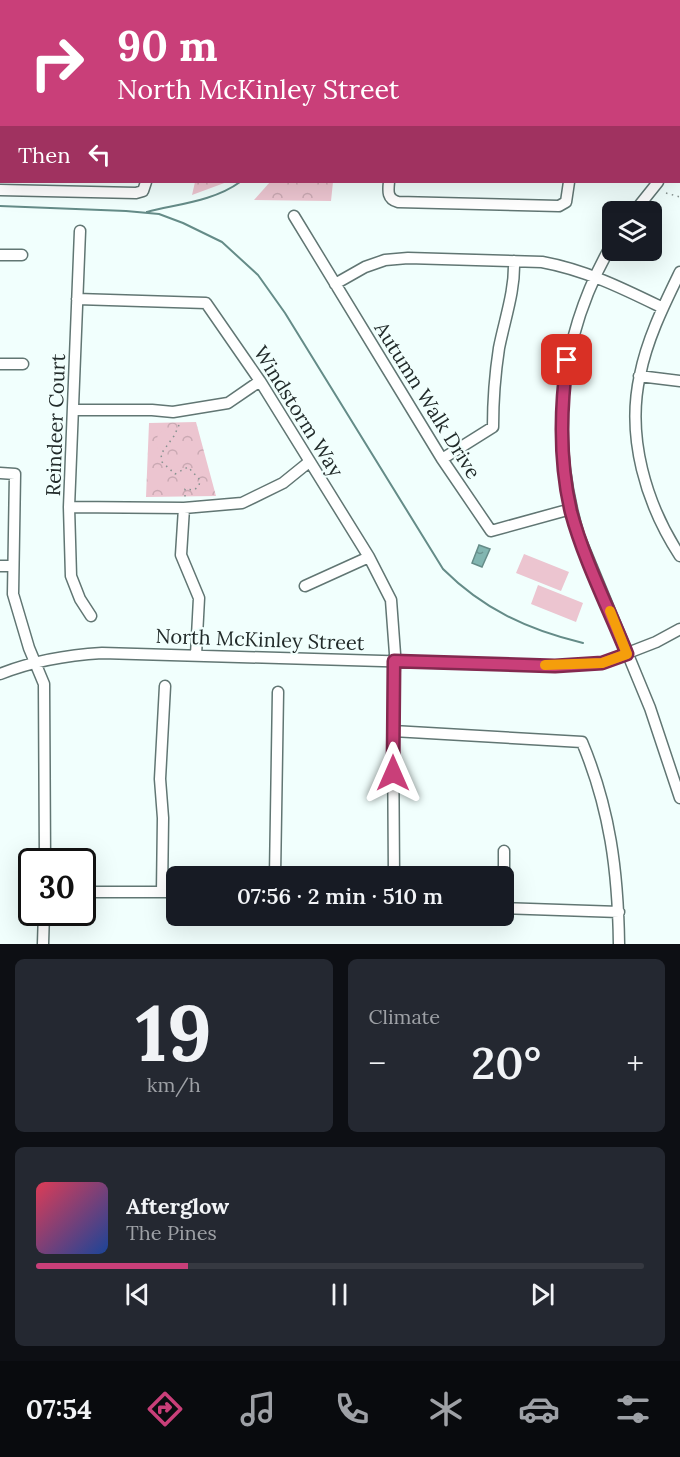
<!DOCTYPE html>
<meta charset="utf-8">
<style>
body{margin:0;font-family:Lora,serif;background:#242831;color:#f1f3f6;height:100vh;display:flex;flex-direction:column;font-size:22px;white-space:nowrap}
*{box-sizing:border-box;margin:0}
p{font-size:20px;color:#9ea1a6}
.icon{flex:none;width:33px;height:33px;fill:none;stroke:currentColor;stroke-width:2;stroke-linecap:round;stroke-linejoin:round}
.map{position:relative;height:944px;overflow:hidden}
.side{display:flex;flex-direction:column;gap:15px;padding:15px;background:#0d0f14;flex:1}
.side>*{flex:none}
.top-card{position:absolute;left:0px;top:0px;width:681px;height:183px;box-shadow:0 6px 24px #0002;background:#c93f79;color:#fff;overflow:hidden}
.controls{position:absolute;left:602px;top:201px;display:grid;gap:12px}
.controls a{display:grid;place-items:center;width:60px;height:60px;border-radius:9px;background:#171b24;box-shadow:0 6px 24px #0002;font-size:30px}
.speed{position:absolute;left:18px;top:848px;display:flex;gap:12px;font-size:30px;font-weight:700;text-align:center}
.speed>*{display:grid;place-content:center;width:78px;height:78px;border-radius:50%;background:#171b24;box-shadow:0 6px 24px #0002;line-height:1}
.speed .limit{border:3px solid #111;border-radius:9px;background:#fff;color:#111}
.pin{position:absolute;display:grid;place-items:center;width:51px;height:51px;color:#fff;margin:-26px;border-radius:12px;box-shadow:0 3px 9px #0006}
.me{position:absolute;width:66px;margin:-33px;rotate:0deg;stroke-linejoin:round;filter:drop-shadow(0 0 4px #0008)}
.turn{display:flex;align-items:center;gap:21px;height:126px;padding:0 18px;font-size:27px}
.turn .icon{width:78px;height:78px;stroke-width:2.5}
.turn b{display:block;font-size:42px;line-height:51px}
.then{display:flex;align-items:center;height:57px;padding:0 18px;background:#0003;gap:12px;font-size:22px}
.big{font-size:45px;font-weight:600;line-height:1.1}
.side .widget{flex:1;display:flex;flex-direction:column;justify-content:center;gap:9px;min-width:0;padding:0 21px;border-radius:9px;background:#242831}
.side .dial{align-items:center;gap:0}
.dial b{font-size:78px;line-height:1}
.song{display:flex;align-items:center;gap:18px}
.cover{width:72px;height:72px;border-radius:9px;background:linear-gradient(135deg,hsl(350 70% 55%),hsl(220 70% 35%))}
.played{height:6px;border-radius:3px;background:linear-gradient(90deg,#c93f79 25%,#363941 25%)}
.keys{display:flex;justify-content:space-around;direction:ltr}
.heat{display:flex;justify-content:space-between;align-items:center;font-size:33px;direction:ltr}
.side .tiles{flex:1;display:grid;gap:15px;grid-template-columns:1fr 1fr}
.widget:last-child{grid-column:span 2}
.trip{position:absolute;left:166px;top:866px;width:348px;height:60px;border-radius:9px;background:#171b24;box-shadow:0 6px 24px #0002;font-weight:600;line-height:60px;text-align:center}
.tabs{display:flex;height:96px;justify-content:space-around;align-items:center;background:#090b0e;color:#9ea1a6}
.tabs .icon{width:42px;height:42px}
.tabs .active{color:#c93f79}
.tabs b{font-size:27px;color:#f1f3f6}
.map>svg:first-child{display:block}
.built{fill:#d6f7f3}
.grass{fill:url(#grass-dots)}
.park{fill:url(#park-crowns)}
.pitch{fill:#ecc5d0}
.water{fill:url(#water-ripples);stroke:#658c88;stroke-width:1.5}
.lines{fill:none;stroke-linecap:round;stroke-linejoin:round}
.stream{stroke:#658c88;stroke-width:2}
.minor-casing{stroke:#617673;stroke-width:13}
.path{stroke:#85918f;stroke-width:1.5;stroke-dasharray:1.5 4.5;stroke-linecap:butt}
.minor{stroke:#fff;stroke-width:10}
.route-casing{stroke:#83294f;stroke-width:15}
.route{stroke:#c93f79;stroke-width:10}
.slow{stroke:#f59e0b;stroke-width:10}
.labels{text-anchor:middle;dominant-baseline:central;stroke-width:4.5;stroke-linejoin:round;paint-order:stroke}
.street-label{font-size:20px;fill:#222b2a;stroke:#f1fffd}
</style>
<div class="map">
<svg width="680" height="944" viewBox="0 0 680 944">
<defs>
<pattern id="grass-dots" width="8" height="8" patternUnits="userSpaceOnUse" patternTransform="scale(1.5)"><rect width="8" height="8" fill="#ecc5d0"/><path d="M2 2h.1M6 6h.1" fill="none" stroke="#caa9b3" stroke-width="1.8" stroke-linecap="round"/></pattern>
<pattern id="park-crowns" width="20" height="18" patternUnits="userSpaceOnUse" patternTransform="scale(1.5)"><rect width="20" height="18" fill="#ecc5d0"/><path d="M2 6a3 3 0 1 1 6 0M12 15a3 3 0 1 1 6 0" fill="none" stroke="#caa9b3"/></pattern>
<pattern id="water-ripples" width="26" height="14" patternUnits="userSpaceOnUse" patternTransform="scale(1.5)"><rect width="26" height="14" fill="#82b6b1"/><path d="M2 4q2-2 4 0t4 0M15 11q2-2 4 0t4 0" fill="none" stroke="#6a9490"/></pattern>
</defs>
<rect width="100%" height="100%" fill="#f1fffd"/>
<path class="built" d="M0,0H299L2,2V117Z"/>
<path class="grass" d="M0,0L21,1L2,2L1,109Z"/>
<path class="park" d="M195,182H227L192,195Z
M270,182H333L331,201L254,200Z
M196,422L216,496L146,497L149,423Z"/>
<path class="pitch" d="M169,429L176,433L162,451L156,447L158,433Z
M524,554L569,572L561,591L516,573Z
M538,585L583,603L576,622L531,604Z"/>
<path class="water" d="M479,545L490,549L482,567L472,563Z"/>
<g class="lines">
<path class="stream" d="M415,2L416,0
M0,206L126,211L159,214L183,223L222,242L258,275L285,313L443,569C483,609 528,630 583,643
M147,212C178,204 214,201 240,182"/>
<g class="minor-casing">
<path id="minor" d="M357,0V2
M667,0L674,2
M491,2L493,0
M0,128H2
M680,156V155
M389,182C388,191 387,199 398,202L559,206L566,202L569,182
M0,190L136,193L143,191L146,182
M634,212L658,182
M294,216L442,459L491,531L571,509
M80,231L69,507L71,576L80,599L91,616
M612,244C559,336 549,435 579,536L650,708L680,798
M0,255H22
M680,272C664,305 647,339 640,375C626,437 646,504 680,556
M335,284L365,267L385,260L408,258L542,262C586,270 624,289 663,308
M77,299L206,303L260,381L369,557L391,600L395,654L393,731L394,876
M0,364H23
M639,376L680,381
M74,410H152L173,412L228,403L260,381
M442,459L493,427C493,400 495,374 499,348C505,318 515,291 514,261
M0,473L15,474L13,594L29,648L44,684L45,861
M69,507L184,508L242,503L283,483L309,462
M184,508L181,555L199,598L196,655
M0,566H13
M305,586L369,557
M0,674C33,661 67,655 102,653L555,666L602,663L656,642L680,629
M393,731L582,742C610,809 618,871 619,944
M504,851V908
M275,876L278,692
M82,892H177
M162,892L163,818L160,779L165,686
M504,908L619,912
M43,944L44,912"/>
</g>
<path class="path" d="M666,193L680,197
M179,425L174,436L161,454L162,462L175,474L188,467L200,480L199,486L194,490L185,489V498"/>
<use href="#minor" class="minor"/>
</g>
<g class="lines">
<g class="route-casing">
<path id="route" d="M393,773L394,661L555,666L602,663L627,654C608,607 584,560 571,512C559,461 560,411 567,360"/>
</g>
<use href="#route" class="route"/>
<path class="slow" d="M545,665L602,663L627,654L610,611"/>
</g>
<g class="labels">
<g class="street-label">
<text transform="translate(428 400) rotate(58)">Autumn Walk Drive</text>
<text transform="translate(299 411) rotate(58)">Windstorm Way</text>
<text transform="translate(55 425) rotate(-88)">Reindeer Court</text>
<text transform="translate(260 639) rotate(2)">North McKinley Street</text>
</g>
</g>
</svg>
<div class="controls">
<a><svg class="icon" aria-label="layers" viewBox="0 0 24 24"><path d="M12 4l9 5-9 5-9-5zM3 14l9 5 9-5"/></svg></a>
</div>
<div class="speed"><div class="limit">30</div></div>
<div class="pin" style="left:567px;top:360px;background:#d93025"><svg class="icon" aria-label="arrive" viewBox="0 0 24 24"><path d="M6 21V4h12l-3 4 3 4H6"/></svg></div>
<svg class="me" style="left:393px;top:773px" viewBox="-20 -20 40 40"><path d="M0-17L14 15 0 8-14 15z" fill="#c93f79" stroke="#fff" stroke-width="4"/></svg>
<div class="trip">07:56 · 2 min · 510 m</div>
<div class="top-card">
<div class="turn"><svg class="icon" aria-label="right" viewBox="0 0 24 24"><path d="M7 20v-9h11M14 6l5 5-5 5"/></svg><div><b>90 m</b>North McKinley Street</div></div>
<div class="then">Then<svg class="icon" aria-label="left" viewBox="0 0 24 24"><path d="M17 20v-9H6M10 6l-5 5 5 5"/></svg></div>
</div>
</div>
<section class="side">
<div class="tiles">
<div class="widget dial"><b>19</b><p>km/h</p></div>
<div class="widget"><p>Climate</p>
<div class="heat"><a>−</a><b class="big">20°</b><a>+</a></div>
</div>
<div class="widget">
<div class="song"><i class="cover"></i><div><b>Afterglow</b><p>The Pines</p></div></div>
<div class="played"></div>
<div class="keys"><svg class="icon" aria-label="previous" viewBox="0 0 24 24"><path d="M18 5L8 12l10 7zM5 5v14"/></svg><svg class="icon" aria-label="pause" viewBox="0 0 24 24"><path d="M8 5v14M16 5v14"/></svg><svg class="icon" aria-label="next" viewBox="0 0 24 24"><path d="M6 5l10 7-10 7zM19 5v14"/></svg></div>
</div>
</div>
</section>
<nav class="tabs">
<b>07:54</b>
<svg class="icon active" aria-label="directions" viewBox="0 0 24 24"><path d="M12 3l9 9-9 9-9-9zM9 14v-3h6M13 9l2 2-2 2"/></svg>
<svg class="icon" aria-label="music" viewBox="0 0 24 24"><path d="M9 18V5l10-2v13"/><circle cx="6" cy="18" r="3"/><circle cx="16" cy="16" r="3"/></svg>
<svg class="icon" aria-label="phone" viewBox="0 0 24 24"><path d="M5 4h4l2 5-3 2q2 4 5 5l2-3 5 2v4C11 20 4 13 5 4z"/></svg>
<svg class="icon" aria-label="climate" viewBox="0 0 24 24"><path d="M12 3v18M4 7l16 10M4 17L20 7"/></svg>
<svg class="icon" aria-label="car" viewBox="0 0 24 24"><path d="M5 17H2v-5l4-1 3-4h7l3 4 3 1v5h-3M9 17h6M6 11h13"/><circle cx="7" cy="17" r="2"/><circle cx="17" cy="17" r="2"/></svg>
<svg class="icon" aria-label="filters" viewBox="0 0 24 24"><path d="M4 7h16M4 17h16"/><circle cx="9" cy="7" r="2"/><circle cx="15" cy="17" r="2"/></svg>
</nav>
